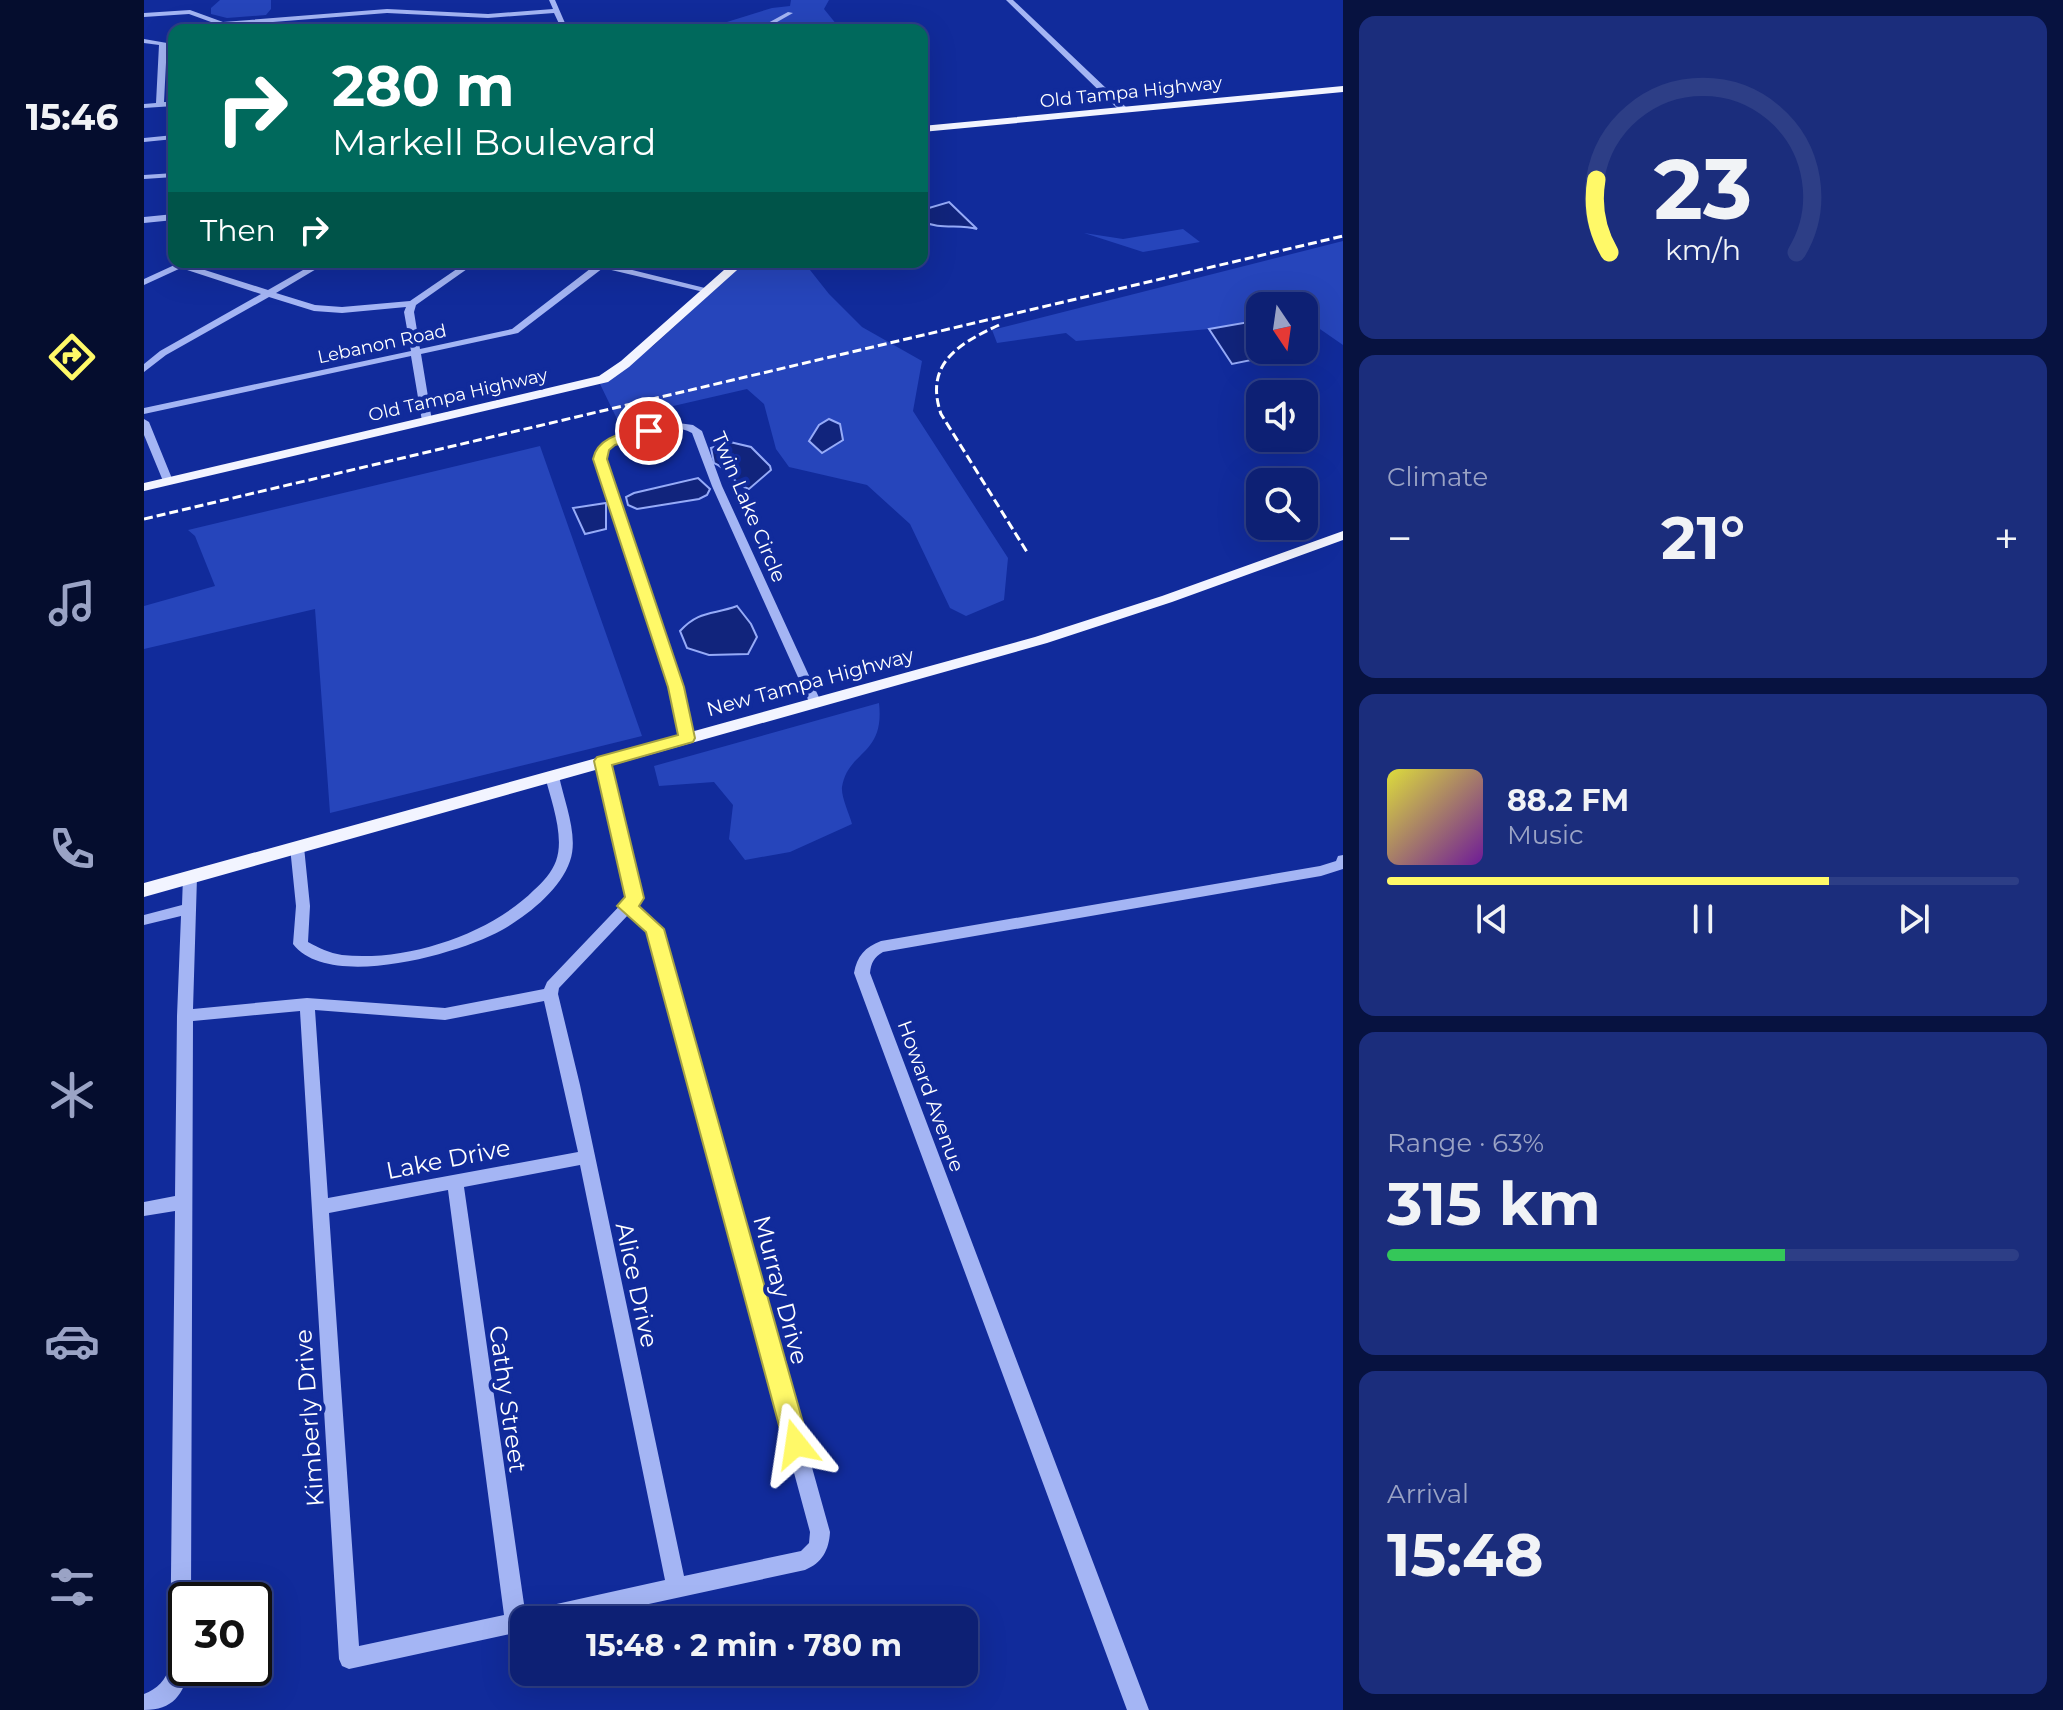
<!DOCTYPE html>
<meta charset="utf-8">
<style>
body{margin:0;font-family:Montserrat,sans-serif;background:#1b2d7c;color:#f1f3f6;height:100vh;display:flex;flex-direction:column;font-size:30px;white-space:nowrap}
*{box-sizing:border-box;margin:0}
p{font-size:26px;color:#9aa3c5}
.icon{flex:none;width:44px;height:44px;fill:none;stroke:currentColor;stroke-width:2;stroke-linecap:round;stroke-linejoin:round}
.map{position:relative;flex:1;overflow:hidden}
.side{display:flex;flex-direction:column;gap:16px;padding:16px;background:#071240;width:720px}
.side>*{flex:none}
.guide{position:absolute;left:24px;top:24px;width:760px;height:244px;border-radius:16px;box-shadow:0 8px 32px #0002,0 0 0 2px #2d3e86;background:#00695c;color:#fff;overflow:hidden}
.needle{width:52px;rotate:167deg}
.controls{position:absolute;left:1102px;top:292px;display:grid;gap:16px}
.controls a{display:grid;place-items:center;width:72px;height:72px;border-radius:16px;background:#0d2074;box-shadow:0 8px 32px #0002,0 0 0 2px #2d3e86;font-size:40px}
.speed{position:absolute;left:24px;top:1582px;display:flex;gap:16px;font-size:40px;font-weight:700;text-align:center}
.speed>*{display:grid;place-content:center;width:104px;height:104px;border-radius:50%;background:#0d2074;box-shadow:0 8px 32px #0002,0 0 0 2px #2d3e86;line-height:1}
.speed .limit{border:4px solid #111;border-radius:12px;background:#fff;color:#111}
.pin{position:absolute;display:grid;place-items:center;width:68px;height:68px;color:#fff;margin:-34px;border:4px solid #fff;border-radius:50%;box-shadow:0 2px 8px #0007}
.me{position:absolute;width:88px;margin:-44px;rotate:345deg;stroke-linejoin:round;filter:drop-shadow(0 0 6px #0008)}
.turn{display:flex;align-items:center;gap:28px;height:168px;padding:0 32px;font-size:36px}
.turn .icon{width:104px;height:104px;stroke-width:2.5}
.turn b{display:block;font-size:56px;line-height:68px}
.then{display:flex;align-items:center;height:76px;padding:0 32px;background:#0003;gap:16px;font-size:30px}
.big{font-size:60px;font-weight:700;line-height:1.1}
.side .card{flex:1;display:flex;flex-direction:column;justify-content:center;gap:12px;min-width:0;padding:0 28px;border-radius:16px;background:#1b2d7c}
.side .dial{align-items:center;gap:0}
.dial svg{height:208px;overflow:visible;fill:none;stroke:#2d3e86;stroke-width:7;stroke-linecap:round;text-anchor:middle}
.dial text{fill:#f1f3f6;stroke:none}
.song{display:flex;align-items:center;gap:24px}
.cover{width:96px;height:96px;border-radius:12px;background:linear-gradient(135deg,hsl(60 70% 55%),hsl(280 70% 35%))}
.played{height:8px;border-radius:4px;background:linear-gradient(90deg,#fff968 70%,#2d3e86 70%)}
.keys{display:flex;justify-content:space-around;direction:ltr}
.heat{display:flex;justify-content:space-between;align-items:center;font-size:44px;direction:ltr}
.charge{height:12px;border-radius:6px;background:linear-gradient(90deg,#34c759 63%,#2d3e86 0)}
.trip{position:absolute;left:366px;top:1606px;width:468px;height:80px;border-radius:16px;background:#0d2074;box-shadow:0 8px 32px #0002,0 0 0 2px #2d3e86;font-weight:700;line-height:80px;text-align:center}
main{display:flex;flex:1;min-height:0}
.dock{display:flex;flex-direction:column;width:144px;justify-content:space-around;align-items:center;background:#050d2e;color:#9aa3c5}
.dock .icon{width:56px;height:56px}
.dock .selected{color:#fff968}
.dock b{font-size:36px;color:#f1f3f6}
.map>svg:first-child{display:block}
.green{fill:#2645bb}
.water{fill:#11247c;stroke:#96abf8;stroke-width:2}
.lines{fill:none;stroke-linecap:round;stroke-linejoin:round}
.minor{fill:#a4b5f4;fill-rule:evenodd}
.major{fill:#f2f4ff;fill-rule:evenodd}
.rail{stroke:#fff;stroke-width:3;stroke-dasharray:9 4;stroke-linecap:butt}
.route{fill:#fff968;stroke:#a6a244;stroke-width:2}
.labels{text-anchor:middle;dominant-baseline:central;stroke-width:8;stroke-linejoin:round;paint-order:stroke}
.far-street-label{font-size:18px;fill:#fff;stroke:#112b9b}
.street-label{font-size:20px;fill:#fff;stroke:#112b9b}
.near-street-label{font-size:24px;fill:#fff;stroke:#112b9b}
</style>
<main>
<nav class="dock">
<b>15:46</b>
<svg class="icon selected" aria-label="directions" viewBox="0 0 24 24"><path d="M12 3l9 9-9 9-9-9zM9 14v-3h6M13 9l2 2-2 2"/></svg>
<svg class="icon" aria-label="music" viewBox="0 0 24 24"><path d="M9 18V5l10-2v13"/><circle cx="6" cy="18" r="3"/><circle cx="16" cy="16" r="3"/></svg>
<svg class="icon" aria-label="phone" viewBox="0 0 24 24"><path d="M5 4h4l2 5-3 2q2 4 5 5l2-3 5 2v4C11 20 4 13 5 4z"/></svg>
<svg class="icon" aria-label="climate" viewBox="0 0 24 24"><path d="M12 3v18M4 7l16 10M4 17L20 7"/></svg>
<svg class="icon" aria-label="car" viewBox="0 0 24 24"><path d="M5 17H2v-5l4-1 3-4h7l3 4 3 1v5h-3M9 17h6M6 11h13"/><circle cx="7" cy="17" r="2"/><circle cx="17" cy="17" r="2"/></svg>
<svg class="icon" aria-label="filters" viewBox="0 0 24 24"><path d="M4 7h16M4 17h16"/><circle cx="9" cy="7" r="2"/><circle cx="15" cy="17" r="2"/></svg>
</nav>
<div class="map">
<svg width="1199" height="1710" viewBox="0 0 1199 1710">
<rect width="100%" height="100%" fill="#112b9b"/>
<path class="green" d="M76,0H127V9L122,15L83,18L67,14V8Z
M647,0H685L680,9L693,25L680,30H568L570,26L628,8L646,6Z
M1039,229L1056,242L999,252L940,233L979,239Z
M1199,241V345L1160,318V306H1116V321L1065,329L932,341L922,333L853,343L848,330Z
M601,262H643L666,270L685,294L718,327L778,361L769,411L864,558L860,600L822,616L806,608L766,524L723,485L645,467L632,449L620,404L603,389L473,419L456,384L509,346Z
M396,446L498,736L186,813L171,609L0,649V606L71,586L51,536L44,530Z
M735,703C741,756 704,750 698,787C697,797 705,813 708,824L646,852L601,860L585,839L589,805L570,782L515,786L510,766Z"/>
<path class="water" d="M805,202L833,229C815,224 795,230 778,221V210Z
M1105,322L1116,333V350H1132L1136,354L1088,364L1065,329Z
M685,419L696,424L699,440L678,453L665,441L675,425Z
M586,442L607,447L626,466L627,470L605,489C589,484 585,469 570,463L567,448Z
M554,478L566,489L563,495L555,499L493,509L484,505L482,497L490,493Z
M462,503V529L441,534L429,508Z
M593,606L607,624L613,637L604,654L565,655L543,648L536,631C555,610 569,615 593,606Z"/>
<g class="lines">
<path class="minor" d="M405,0H411L424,30H418L410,13L344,18L243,13L78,26L45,14L0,17V13L46,10L79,22L243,9L344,14L409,9Z
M862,0H869L983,108V112H977Z
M644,12L649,13L619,30H611Z
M0,39L23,43L20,102H30V106L0,108V104L12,103L15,45L0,43Z
M30,135V139L0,142V138Z
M30,173V177L0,179V175Z
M30,214V220L0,223V217Z
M37,262H48L45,265L124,290L173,262H184L132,293L171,305L198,307L266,301L323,262H333L272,305L270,312L276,349L368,329L455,262H465L464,264L569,290L564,293L459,268L374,333L277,354L288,421L283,424L278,421L267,356L0,414V408L267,351L260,312L262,307L198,313L170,311L125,297L22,355L0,372V364L16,351L117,294L37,268L0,285V279Z
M0,419L5,422L29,481L28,483L24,484L19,481L0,435Z
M534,423L549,425L558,431L578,486L678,704L672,708L666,704L568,486L548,433C524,420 484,437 463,450L461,459L538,687L549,738L543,742L537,738L526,687L451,459L454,447C478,432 506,425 534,423Z
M459,757L466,761L498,898L492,906L518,929L686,1532C685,1550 678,1563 661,1570L431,1620H380V1631L205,1669L198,1666L195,1659L156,1011L49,1021L47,1600H42V1668H46C39,1695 29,1710 0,1710V1694C13,1689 22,1680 26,1666L31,1211L0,1216V1202L31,1196L33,1016L37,916L0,925V915L38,905L39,877L46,872L51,873L53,877L49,1009L163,998L301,1008L400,989L403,982L484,897L452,761ZM484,915L504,932L666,1532L665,1543L657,1551L540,1576L436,1085L414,994L415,988ZM400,1001L434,1152L184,1198L171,1010L301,1020ZM436,1165L521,1580L381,1611L320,1187ZM304,1190L360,1615L215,1646L185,1213Z
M408,772L415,776C420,801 435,836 426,861C416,890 384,915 358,930C315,954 185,991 149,944L152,906L146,847L153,842L160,847L166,906L164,942C175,948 185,953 198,955C261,962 345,935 390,890C399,882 408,872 412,861C421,836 407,801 401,776Z
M1199,855V869L1177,876L739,952C730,957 727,963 726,973L1005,1710H983L710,973C713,956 721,947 737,941L1176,866L1192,861L1194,856Z"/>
<path class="major" d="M1199,86V92L778,132V126Z
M589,262H602L485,367L464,382L0,491V483L455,376L477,361Z
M1199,531V540L1028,602L903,643L0,897V883L891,637L1018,596Z"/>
<path class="rail" d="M855,325C814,344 780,364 797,414L883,552
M0,519L1199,236"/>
</g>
<path class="route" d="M505,427L512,431L510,434L471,445L465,450L463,459L540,687L551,738L549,742L468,765L500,898L495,906L520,929L665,1444L661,1453L652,1456L644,1453L640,1444L502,932L473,906L481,897L450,761L453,757L534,735L524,687L449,459C454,434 484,433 505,427Z"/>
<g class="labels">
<g class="far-street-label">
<text transform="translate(987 92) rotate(-6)">Old Tampa Highway</text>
<text transform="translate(238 344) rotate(-12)">Lebanon Road</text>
<text transform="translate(314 395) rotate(-13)">Old Tampa Highway</text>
</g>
<g class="street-label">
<text transform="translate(605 507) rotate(67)">Twin Lake Circle</text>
<text transform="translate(666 682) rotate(-15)">New Tampa Highway</text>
<text transform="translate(787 1096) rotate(70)">Howard Avenue</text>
</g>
<g class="near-street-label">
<text transform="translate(304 1159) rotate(-11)">Lake Drive</text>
<text transform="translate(493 1285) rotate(78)">Alice Drive</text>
<text transform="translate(637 1290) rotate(75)">Murray Drive</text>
<text transform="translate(364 1399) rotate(82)">Cathy Street</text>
<text transform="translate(165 1418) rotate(-94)">Kimberly Drive</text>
</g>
</g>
</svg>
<div class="controls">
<a><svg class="needle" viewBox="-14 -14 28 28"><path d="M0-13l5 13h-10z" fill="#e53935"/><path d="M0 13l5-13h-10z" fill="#9aa3c5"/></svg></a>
<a><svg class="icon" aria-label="sound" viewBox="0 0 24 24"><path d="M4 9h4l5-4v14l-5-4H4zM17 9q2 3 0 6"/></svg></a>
<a><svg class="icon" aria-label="search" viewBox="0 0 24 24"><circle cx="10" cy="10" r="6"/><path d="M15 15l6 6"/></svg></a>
</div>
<div class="speed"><div class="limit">30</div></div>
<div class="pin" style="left:505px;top:431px;background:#d93025"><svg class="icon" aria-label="arrive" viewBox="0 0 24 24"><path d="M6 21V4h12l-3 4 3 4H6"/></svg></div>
<svg class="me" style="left:652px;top:1444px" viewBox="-20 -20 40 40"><path d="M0-17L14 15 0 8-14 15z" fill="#fff968" stroke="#fff" stroke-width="4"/></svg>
<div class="trip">15:48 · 2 min · 780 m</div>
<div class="guide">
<div class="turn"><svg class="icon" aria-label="right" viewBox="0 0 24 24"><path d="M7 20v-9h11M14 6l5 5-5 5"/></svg><div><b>280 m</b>Markell Boulevard</div></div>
<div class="then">Then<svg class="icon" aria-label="right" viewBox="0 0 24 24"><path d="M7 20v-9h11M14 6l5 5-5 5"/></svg></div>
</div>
</div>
<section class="side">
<div class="card dial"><svg viewBox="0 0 100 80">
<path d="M14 69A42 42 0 1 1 86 69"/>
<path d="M14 69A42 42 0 0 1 9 41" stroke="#fff968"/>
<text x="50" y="56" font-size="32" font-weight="700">23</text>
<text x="50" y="72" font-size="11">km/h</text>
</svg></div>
<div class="card"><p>Climate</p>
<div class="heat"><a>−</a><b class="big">21°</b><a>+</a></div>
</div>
<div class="card">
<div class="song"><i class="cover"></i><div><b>88.2 FM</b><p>Music</p></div></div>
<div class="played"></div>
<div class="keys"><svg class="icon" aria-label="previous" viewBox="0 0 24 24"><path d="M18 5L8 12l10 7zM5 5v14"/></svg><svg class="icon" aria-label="pause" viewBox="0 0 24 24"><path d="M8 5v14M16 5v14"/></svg><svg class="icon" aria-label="next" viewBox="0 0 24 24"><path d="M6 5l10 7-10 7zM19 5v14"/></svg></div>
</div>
<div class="card"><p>Range · 63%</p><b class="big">315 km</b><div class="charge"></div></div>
<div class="card"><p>Arrival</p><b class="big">15:48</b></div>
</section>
</main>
